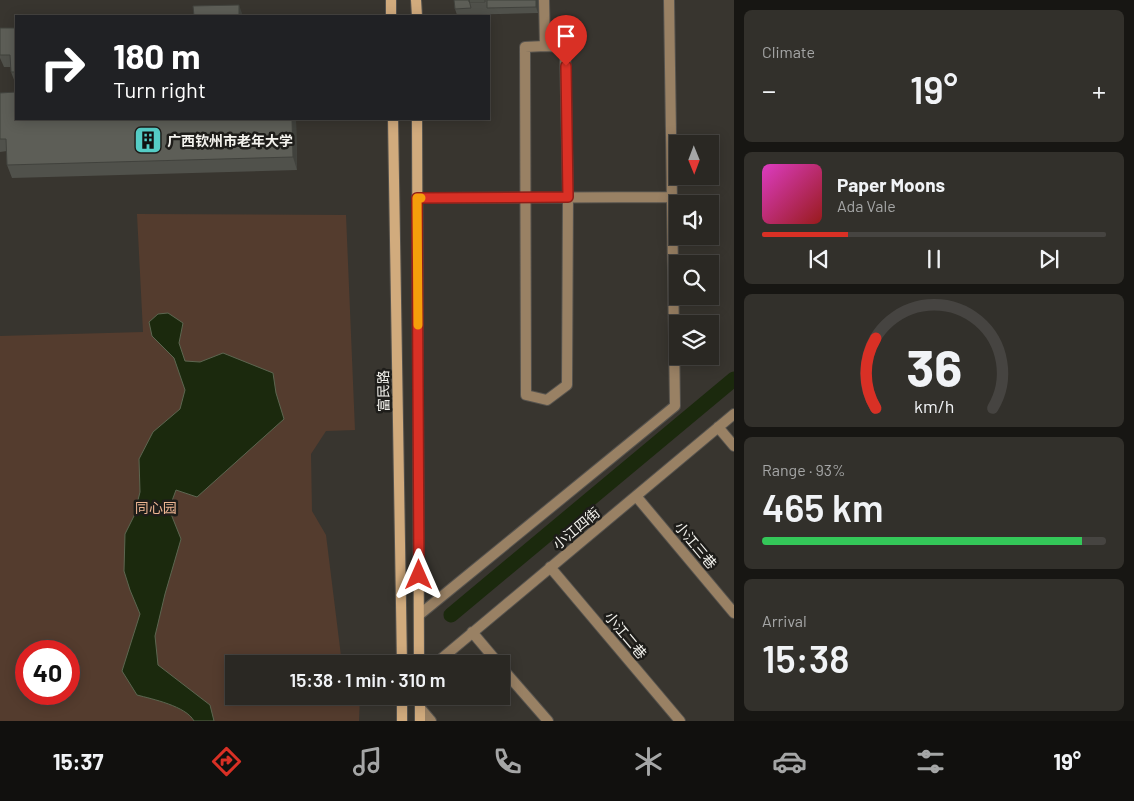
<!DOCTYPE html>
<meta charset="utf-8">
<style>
body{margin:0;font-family:Barlow,"Noto Sans SC",sans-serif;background:#32302b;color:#f1f3f6;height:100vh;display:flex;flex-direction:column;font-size:19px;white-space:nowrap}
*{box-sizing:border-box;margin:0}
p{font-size:16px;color:#a5a6a6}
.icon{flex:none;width:28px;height:28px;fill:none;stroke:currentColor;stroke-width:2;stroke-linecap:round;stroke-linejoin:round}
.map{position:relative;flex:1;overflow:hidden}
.details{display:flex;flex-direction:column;gap:10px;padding:10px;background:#171613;width:400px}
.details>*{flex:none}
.hud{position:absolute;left:15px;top:15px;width:475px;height:105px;border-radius:0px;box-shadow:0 2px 12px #0003,0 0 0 1px #464441;background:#202124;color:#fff;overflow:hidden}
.needle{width:32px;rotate:179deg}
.tools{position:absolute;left:669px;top:135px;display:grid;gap:10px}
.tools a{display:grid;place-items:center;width:50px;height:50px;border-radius:0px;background:#2a2823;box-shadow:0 2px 12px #0003,0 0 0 1px #464441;font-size:25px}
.speed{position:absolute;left:15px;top:640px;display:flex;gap:10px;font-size:25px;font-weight:700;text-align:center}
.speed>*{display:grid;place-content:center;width:65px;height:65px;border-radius:50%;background:#2a2823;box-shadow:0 2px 12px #0003,0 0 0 1px #464441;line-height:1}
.speed .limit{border:8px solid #d22;background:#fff;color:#111}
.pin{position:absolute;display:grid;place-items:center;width:42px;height:42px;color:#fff;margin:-51px -21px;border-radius:50% 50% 50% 0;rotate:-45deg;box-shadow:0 0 5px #0007}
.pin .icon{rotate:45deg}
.me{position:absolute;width:55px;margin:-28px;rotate:0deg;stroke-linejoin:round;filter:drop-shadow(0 0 4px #0008)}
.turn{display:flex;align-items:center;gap:18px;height:105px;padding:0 15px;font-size:22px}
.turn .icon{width:65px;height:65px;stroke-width:2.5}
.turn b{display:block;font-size:35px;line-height:42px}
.big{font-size:38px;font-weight:600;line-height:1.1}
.details .card{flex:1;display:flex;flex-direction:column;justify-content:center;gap:8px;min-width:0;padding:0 18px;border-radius:8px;background:#32302b}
.details .dial{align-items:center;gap:0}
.dial svg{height:130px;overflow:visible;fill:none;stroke:#464441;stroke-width:7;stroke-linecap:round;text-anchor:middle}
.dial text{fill:#f1f3f6;stroke:none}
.song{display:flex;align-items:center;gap:15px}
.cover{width:60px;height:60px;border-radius:8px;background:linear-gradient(135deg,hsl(310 70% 55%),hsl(0 70% 35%))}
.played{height:5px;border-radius:2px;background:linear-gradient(90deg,#d93025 25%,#464441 25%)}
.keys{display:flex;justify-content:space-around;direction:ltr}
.heat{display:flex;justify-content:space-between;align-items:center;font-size:28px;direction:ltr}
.charge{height:8px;border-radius:4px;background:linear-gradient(90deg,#34c759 93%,#464441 0)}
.trip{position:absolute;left:225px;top:655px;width:285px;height:50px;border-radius:0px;background:#2a2823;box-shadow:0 2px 12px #0003,0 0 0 1px #464441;font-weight:600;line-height:50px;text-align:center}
.tabs{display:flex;height:80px;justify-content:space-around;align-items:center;background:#11100e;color:#a5a6a6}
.tabs .icon{width:35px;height:35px}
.tabs .selected{color:#d93025}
.tabs b{font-size:22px;color:#f1f3f6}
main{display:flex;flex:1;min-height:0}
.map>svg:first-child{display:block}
.green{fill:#543c2e;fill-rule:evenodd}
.water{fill:#1b290d;stroke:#5c6650}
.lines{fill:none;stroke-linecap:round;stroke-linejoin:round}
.canal{stroke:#1b290d;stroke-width:15}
.street-casing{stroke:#56534e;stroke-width:12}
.secondary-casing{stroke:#56534e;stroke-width:12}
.street{stroke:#998164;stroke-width:10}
.secondary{stroke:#d1ab7d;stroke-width:10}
.wall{fill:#50514b}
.shaded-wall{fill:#41423d}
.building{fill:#5d5e57;stroke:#41423d}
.route-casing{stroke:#8d1f18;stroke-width:12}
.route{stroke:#d93025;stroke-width:9}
.slow{stroke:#f59e0b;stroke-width:9}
.labels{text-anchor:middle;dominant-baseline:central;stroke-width:5;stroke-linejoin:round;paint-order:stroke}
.poi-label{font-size:14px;font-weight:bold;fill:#f4f3ee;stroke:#1e1d1a;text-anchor:start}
.street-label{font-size:14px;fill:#f4f3ee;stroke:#1e1d1a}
.park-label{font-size:14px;fill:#edb592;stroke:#1e1d1a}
</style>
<main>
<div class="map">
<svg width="734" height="721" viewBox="0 0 734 721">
<rect width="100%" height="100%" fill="#38352f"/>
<path class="green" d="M137,214L346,215L355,430L326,431L311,454L312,511L326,535L342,664H234V696H360L359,721H0V336L143,332ZM26,651H69V694H26Z"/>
<path class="water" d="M168,313L183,323L179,343L185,361L200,362L223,353L273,373L276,393L284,419L197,497L176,490L169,509L181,539L165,594L155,636L158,665L210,705L214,721H194C186,706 152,699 137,695L122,671L140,614L130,590L124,571L125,534L134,516L140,492L139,459L153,432L180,409L185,390L174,358L152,336L149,322L158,314Z"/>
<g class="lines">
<path class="canal" d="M451,615L734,379"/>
<g class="street-casing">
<path id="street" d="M544,0L545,46L525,47L526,395L547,400L567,385L568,197L565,47L545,46
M417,198L672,197
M718,427L734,446
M636,496L734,613
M550,567L680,721
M419,615L675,406L669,0
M472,632L499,664
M435,664L734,414
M501,667L548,721
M420,708L431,721"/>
</g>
<g class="secondary-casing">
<path id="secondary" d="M391,0V16
M416,0L417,16
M393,119L402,664
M417,119L419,664
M402,696V721
M420,696V721"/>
</g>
<use href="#street" class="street"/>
<use href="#secondary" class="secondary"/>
</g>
<path class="wall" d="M454,0H538V13L457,15L455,9Z
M0,28H16V85L11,72V67H4L0,58Z
M0,93L16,119H296L297,170L12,178L7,165V151L0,152Z"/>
<path class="shaded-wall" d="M536,0H538V13L536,7Z
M239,5L243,16H239Z
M292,119H296L297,170L293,157Z"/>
<path class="building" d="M454,0H469L471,8L455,9Z
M469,0H485V2H469Z
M487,0H536V7L487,8Z
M239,5V16H194L193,6Z
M0,28H16V72H11L10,55H0Z
M16,92V119H292L293,157L7,165L6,139H0V93Z"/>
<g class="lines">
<g class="route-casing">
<path id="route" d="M419,575L417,198L568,197L566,66"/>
</g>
<use href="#route" class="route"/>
<path class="slow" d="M418,325L417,198H421"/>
</g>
<defs>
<g id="building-square" transform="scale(1.4375)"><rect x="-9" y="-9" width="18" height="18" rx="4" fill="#55cdc6" stroke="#1e1d1a"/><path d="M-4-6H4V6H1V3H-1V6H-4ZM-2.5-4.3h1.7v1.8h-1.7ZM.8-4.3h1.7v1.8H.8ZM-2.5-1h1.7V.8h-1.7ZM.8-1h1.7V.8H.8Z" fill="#111"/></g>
</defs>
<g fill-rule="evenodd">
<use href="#building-square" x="148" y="140"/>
</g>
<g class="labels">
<g class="poi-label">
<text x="167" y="140">广西钦州市老年大学</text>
</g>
<g class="street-label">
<text transform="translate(383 391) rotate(-91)">富民路</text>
<text transform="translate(576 528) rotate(-40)">小江四街</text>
<text transform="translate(696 545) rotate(50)">小江三巷</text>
<text transform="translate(626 635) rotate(50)">小江二巷</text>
</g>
<g class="park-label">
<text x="156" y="507">同心园</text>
</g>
</g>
</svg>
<div class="tools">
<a><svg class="needle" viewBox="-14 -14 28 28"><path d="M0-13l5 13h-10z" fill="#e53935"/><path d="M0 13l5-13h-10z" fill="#a5a6a6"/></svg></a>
<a><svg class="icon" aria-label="sound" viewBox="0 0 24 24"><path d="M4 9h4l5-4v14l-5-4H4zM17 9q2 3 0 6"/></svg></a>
<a><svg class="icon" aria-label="search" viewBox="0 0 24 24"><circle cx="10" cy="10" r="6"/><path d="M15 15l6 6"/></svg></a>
<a><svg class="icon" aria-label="layers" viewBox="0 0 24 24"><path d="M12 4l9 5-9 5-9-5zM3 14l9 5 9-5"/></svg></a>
</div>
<div class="speed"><div class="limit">40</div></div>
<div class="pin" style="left:566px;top:66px;background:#d93025"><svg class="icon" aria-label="arrive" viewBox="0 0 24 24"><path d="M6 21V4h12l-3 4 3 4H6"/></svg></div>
<svg class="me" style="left:419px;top:575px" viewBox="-20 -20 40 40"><path d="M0-17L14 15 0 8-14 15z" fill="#d93025" stroke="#fff" stroke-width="4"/></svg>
<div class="trip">15:38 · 1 min · 310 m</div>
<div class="hud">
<div class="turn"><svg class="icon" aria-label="right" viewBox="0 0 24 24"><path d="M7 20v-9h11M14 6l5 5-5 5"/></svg><div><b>180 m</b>Turn right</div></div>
</div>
</div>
<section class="details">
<div class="card"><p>Climate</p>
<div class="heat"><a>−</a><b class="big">19°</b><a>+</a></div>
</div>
<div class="card">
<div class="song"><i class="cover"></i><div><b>Paper Moons</b><p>Ada Vale</p></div></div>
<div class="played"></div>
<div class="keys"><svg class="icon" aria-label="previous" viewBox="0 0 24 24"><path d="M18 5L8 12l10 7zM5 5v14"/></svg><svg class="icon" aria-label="pause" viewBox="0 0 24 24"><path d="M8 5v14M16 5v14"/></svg><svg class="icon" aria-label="next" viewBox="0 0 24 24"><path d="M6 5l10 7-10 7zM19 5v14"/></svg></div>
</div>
<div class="card dial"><svg viewBox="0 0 100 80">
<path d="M14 69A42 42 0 1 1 86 69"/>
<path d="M14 69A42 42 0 0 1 14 26" stroke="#d93025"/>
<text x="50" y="56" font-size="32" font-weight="700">36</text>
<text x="50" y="72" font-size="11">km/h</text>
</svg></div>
<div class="card"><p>Range · 93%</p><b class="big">465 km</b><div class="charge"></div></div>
<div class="card"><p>Arrival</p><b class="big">15:38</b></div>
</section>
</main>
<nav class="tabs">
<b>15:37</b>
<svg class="icon selected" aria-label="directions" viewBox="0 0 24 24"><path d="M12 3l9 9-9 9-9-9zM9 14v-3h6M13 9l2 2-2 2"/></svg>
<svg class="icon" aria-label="music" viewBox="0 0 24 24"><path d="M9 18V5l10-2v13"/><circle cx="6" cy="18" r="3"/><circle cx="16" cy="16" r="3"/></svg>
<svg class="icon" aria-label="phone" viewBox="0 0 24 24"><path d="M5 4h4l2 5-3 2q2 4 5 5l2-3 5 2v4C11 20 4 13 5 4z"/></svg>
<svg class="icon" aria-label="climate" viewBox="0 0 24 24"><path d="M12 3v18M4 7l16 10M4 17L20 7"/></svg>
<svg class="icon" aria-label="car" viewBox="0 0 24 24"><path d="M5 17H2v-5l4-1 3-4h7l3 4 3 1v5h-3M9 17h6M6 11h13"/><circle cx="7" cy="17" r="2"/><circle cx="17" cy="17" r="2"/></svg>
<svg class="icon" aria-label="filters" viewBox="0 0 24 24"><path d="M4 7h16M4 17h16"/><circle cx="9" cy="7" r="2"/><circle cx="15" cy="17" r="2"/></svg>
<b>19°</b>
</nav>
